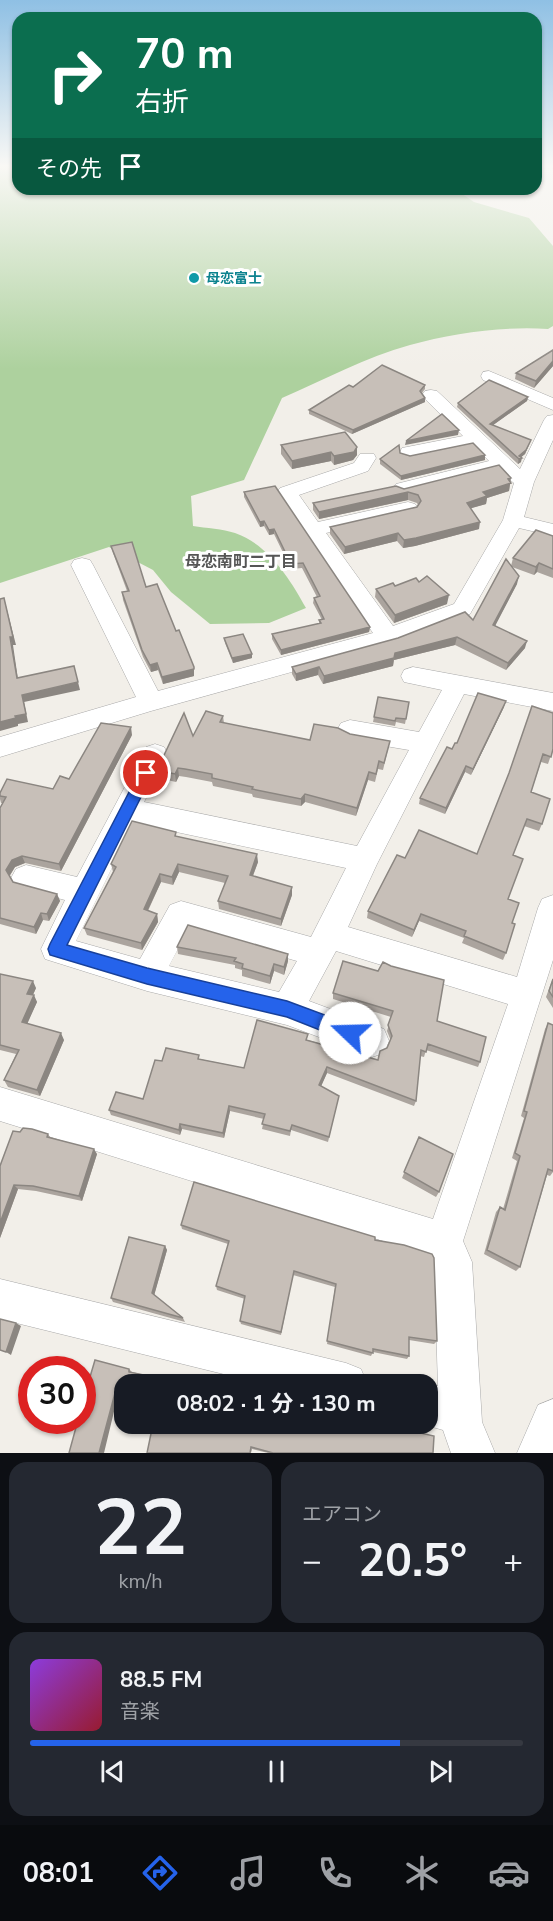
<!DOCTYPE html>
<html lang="ja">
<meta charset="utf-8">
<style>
body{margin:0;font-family:"Nunito Sans","Noto Sans JP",sans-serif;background:#242831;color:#f1f3f6;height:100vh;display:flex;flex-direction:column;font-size:22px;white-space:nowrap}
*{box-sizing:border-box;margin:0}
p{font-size:20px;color:#9ea1a6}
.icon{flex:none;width:33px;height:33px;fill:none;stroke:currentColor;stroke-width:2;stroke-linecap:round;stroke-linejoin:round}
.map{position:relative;height:1453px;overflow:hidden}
.drawer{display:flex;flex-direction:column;gap:9px;padding:9px;background:#0d0f14;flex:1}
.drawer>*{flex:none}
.banner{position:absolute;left:12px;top:12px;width:530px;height:183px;border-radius:18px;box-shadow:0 2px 4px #0004;background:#0b6e4f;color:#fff;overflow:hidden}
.speed{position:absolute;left:18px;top:1356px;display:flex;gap:12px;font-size:30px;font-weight:700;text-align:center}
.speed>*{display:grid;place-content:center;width:78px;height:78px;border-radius:50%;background:#171b24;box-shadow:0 2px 4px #0004;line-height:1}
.speed .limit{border:9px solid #d22;background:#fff;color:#111}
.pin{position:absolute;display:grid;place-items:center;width:51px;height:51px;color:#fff;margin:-26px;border:3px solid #fff;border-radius:50%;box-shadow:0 2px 6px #0007}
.me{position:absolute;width:66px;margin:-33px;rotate:291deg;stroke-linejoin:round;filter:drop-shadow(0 0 4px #0008)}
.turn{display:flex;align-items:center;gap:21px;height:126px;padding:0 24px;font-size:27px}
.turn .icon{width:78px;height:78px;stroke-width:2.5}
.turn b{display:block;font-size:42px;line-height:51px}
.then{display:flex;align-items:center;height:57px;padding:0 24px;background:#0003;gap:12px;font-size:22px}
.big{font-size:45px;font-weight:700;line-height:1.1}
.drawer .tile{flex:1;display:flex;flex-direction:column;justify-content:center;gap:9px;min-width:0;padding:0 21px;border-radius:18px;background:#242831}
.drawer .dial{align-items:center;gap:0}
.dial b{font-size:78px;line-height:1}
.song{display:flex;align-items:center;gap:18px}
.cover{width:72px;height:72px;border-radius:9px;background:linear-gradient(135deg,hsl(270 70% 55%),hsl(350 70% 35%))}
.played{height:6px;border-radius:3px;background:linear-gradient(90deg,#2563eb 75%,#363941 75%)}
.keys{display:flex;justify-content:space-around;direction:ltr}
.heat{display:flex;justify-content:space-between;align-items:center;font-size:33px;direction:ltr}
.drawer .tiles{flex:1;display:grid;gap:9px;grid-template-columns:1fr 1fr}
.tile:last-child{grid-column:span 2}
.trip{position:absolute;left:114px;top:1374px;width:324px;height:60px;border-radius:18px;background:#171b24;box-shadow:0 2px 4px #0004;font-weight:700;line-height:60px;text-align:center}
.tabs{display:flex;height:96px;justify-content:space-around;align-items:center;background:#090b0e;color:#9ea1a6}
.tabs .icon{width:42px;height:42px}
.tabs .selected{color:#2563eb}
.tabs b{font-size:27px;color:#f1f3f6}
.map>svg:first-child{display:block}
.forest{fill:#add19e}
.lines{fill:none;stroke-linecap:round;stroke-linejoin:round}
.street-casing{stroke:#a9a9a9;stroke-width:1}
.street{fill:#fff;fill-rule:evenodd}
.wall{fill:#aba49e}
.shaded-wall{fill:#8b8681}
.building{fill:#c7bfb8;stroke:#8b8681;stroke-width:1.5}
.route{fill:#2563eb;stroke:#184099;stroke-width:1.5}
.culture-dot{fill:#0f9aa8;stroke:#fff;stroke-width:2}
.labels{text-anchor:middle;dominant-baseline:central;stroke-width:6;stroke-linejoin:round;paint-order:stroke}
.far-culture-label{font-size:14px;font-weight:bold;fill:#0d838f;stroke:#fff;text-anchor:start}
.neighbourhood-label{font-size:16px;font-weight:bold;fill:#555;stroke:#fff}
</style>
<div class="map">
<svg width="553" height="1453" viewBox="0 0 553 1453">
<rect width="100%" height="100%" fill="#f2efe9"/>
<path class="forest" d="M0,166H18V189H455L474,202L529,218L553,246V326L548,329C504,326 453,333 410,345C366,357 324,380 282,398L244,480L191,496L193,526C206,528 223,529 235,533C269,545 290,579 306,608L269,623L210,624L171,592L153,570L109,547L0,583Z"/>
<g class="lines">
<g class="street-casing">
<path id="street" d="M489,371L553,398V410L483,380L481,376L483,372Z
M431,390L437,391L520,469L544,420L547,416L553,415V440L534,482L524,517L553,524V536L519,528L470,614L396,643L151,711L0,757V737L136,697L71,565L74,560L82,558L90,560L93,565L158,691L373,633L277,492L280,488L354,463L360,454H374L376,458L368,471L299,495L318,522L408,502L415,504L418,508L415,512L326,533L393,626L454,604L503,520L514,483L498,470L403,494L396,492L393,488L396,484L489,461L473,445L409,458L402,456L400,452L402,448L463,436L425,399L422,395L425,391Z
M413,667L553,693V711L464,694L377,864L348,927L517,977L538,908L542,899L553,895V960L463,1241L472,1262L482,1422L495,1453H451L443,1430L422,1424H428L427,1384L438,1386L434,1262L431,1256L0,1121V1087L433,1219L508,1004L336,951L309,1001L384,1029L389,1041L384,1053L372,1057L287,1025L147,991L45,959L41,949L65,900L16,887L11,878L16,869L26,865L77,877L146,747L155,744L164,747L168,754L144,802L357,846L409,750L350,740L341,737L337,730L341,723L350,720L419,732L442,690L404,682L401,676L404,670ZM134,823L346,868L311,937L181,901L170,905L140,959L76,941ZM188,930L297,961L279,992L169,966Z
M0,1279L346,1363L361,1369L367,1384H264L0,1319Z
M553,1399V1453H517L538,1405Z"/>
</g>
<use href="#street" class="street"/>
</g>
<path class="wall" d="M553,350V366L534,388L515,379L516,373Z
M425,385V389L422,393L425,398V402L352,434L309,414V410L353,387Z
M528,397L527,401L493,425L531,440L525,454L521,457V462L518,464L457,407L458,403Z
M281,445L357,455L353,460L334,465L331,461L292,469L281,454Z
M400,453L410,456L485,455V460L401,480L380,464V459Z
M510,483L509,491L487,498L486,504L471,508L479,529L415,546L403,548L397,541L344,554L330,534V527L417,507L418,505L417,503L408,500L319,519L313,510V503L404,489Z
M244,492L370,627L369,632L281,655L272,639V634L319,624V620H322L313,603L314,598L317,597L302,568L291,569L274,534L269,535L264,526L260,527L244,497Z
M553,536V578L537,572L534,575L512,567L517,584L495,625L525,648L506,670L455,645L394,660L393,666L323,684L318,675L296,681L292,674V667L473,620L511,566L513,558Z
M111,546L146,587L194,676L163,684L158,670L151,672L143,657L123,600L122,592L127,591L113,553Z
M419,582L447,604L394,623L375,597L376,589Z
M224,638L252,654V658L233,663L225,643Z
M409,702L405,724L396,722L395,726L373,722L374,717Z
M504,707L471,775L465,772L445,814L419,804L420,798L452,749L457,743Z
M223,716L224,723L310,740L350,734L390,741L383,770L378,769L375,782L368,780L356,816L305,802L301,806L253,797L252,794L213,786L212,782L186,777L179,776L176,782L158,778L157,770L193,736Z
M132,735L61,871L25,863L15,867L9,876L13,882L57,894L60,901L49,921L43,920L36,934L0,924V808L3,803H1L0,799V793L53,789Z
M553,749L548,764L541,762L531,792L542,824L539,831L524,826L513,855L508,899L512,923L506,953L503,960L462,943L464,938L419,921L412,937L367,918L368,911L405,858L477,854L509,773Z
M177,836L258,862L253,876L292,895L281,926L219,909L218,901L225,883L179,872L173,885L161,882L148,911L157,914L158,922L142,950L87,935L84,928L113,872L111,864Z
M177,947L288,954V961L284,975L274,971L270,984L242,976V970L235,968V965L178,954Z
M0,974L36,988L33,995L37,1002L27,1023L64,1040L40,1096L8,1087L4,1080L16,1054L0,1050Z
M553,978V1008L546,997Z
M333,993L437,1021L480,1062L478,1067L426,1050L424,1057L420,1056L416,1101L414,1106L327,1073L321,1086L339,1096L328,1142L291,1130L290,1136L262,1129L264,1119L230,1111L224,1138L182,1129L180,1135L111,1115L109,1110L143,1099L162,1061L200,1059L244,1068L308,1040L378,1060L387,1048L391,1041L387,1031L391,1017L333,999Z
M548,1023L553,1025V1172L550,1176L547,1175L520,1267L516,1271L484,1254L496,1212L500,1207L503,1209L517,1161L512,1158L524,1118L521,1116L545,1029Z
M20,1132L48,1134L50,1137L97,1154L82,1201L36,1191L18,1189L0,1238V1166Z
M419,1137L439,1192L436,1197L402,1178Z
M181,1225L375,1240L437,1341L434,1344L409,1340V1356L407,1359L373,1352L371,1356L327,1344L335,1287L293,1275L281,1335L241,1324L240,1321L245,1299L217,1290L216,1286L228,1244L182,1229Z
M165,1246L167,1250L154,1295L183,1318L185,1322L113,1302L111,1298Z
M129,1369L132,1372L163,1379L202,1384H124V1396L118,1395L69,1453Z
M153,1424L433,1453H268L252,1449L251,1453H147Z"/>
<path class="shaded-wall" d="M553,361V366L534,388L536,381Z
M528,397L527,401L489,428L490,424Z
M425,398V402L352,434L353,430Z
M459,430L458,435L405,445L406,441Z
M531,440L525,454L519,459L522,458L521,462L518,464L519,456Z
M357,447V455L353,460L334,465V456Z
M331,452V461L292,469V461Z
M485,455V460L401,480V476Z
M511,478L509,491L487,498L486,504L465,510L467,503L483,492L508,479Z
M408,492V500L319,519V512Z
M264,521V526L260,527V522Z
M480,522L479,529L415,546L403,548L404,540Z
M274,529V534L269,535V530Z
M398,533L397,541L344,554L345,547Z
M539,563L537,572L534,575L536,567Z
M519,576L517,584L492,632L493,625Z
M449,595L447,604L394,623L395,615Z
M4,598L16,645H13L19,686L17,678Z
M370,627L369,632L281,655V650Z
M457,637L455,645L394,660L395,653Z
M527,641L525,648L506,670L508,663Z
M252,654V658L233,663L232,658Z
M394,658L393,666L323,684L324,676Z
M157,663L158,670L151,672L150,665Z
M194,667V676L163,684L162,677Z
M319,667L318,675L296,681V674Z
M78,682L80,690L24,702L28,722L18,724V726L0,731V722L15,716L22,695Z
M506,701L504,707L471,775L473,769Z
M131,727L132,735L61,871L59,864Z
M466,766L465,772L445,814L446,808Z
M178,768L179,776L176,782L175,774Z
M369,772L368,780L356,816L357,808Z
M305,794V802L301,806V799Z
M257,854L258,862L250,883V875Z
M22,856L25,863L15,867L9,877L6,870L12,860Z
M178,864L179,872L173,885L172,877Z
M160,874L161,882L145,916L144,909Z
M292,887V895L281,926V919Z
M57,894L60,901L49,921L47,914Z
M41,913L43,920L36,934L34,927Z
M157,914L158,922L142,950L141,943Z
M421,914L419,921L412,937L414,930Z
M288,954V961L284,975V967Z
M274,964V971L270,984V976Z
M33,981L36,988L30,1001L27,994Z
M34,995L37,1002L25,1029L22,1022Z
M61,1033L64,1040L40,1096L37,1090Z
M327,1067V1073L319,1091V1085Z
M229,1106L230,1111L224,1138L223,1133Z
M180,1124L182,1129L180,1135L179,1130Z
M94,1149L97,1154L82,1201L79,1196Z
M14,1185L18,1189L0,1238V1223Z
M165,1246L167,1250L154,1296L152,1293Z
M16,1323L21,1326L11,1355L6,1352Z
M115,1393L118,1395L104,1453H99Z"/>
<path class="building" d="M553,350V361L536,381L516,373Z
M382,365L425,385L420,391L425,398L353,430L309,410L349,385L353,387Z
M489,380L528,397L490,424L531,440L526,450L519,456L522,458L519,459L458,403Z
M442,414L459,430L406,441Z
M345,432L357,447L354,452L334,456L331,452L292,461L281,445Z
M473,443L485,455L401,476L380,459L399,445L400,453L410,456Z
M499,465L511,478L508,479L511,483L483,492L487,496L467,503L480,522L416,538L404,540L398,533L345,547L330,527L417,507L421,501L418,495L408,492L319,512L313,503L396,486L404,489Z
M275,486L370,627L281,650L272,634L321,623L319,620L324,619L314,598L320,596L303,563L291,564L274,529L269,530L264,521L260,522L244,492Z
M536,530L553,536V569L539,563L536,567L513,558Z
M132,542L146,587L157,584L176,631L179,630L194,667V669L162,677L157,663L150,665L142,650L122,592L129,591L111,546Z
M506,559L519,576L493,625L527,641L508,663L457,637L395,653L394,658L324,676L319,667L296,674L292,667L398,638L465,612L473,620Z
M427,576L449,595L395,615L376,589L393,583L395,586L416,578L419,582Z
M4,598L13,637H10L17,678L74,666L78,682L22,695L26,714L15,716L16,718L0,722V599Z
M243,634L252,654L232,658L224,638Z
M478,693L506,701L473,769L466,766L446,808L420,798L447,747L452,749L455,743H457Z
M378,697L409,702L406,719L396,718L395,721L374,717Z
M532,706L553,713V749L551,757L543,754L531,792L550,799L542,824L527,819L513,855L523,859L508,899L519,903L512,923L515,924L506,953L464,936L466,931L421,914L414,930L368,911L397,855L405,858L419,830L477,854L509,773Z
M206,711L223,716L220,722L310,740L314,724L338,728L350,734L390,741L384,763L379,761L376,774L369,772L357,808L305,794L301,799L252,789L253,787L212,778V774L185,769L178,768L175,774L157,770L184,713L193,736Z
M101,723L131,727L59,864L22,856L12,860L6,870L13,882L57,894L47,914L41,913L34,927L0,918V808L6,797L0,796V793L7,779L53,789L60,776L69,779Z
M132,821L176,832L175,836L257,854L250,875L292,887L281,919L218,901L228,876L178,864L172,877L160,874L144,909L157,914L141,943L84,928L116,867L111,864Z
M188,925L288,954L284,967L274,964L270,976L242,968L243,964L234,961L236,958L177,947Z
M343,961L378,971L383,962L391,966L444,980L437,1021L486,1037L480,1062L428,1044L426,1052L421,1050L416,1101L327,1067L319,1085L339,1096L329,1137L292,1125L290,1131L262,1124L265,1114L229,1106L223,1133L180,1124L179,1130L109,1110L116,1092L143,1099L155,1060L162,1061L166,1048L199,1055L198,1059L244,1068L257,1020L308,1034L306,1040L378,1060L380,1051L387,1048L392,1036L388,1025L393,1011L333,993Z
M0,974L33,981L27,994L34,995L22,1022L61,1033L37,1090L4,1080L19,1050L0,1045Z
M553,979V997L549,991Z
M548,1023L553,1025V1171L548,1169L520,1267L487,1250L500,1207L505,1210L520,1156L515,1153L527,1112L524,1111Z
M23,1128L32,1129L48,1134L47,1137L94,1149L79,1196L33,1186L14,1185L0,1223V1166L13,1131L20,1132Z
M419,1137L453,1154L439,1192L404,1172Z
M194,1182L375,1237V1240L404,1245L432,1254L434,1258L437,1341L409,1337V1356L373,1349V1353L327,1341L336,1284L294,1271L281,1332L240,1321L245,1296L216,1286L229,1241L181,1225Z
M129,1237L165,1246L152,1293L183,1318L111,1298Z
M0,1319L16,1323L6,1352L0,1350Z
M95,1360L129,1369V1372L163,1379L164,1376L202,1384H124V1394L115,1393L99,1453H69L78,1420H82V1404Z
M153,1424H381L434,1436L433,1453H273L251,1447L250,1453H147Z"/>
<linearGradient id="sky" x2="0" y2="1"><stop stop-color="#8fc0e4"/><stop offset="0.45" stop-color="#f9f8f5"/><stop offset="1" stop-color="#f9f8f5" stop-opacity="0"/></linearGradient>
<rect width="553" height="369" fill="url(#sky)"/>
<path class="route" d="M146,767L151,769L153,773L67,945L147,968L287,1001L357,1027L359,1033L357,1039L350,1042L287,1017L147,984L50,955L48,949L50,944L141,769Z"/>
<circle class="culture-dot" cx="194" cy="278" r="6"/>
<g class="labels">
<g class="far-culture-label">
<text x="206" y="278">母恋富士</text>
</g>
<g class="neighbourhood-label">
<text x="241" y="562">母恋南町二丁目</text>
</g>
</g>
</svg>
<div class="speed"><div class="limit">30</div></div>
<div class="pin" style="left:146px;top:773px;background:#d93025"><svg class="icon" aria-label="arrive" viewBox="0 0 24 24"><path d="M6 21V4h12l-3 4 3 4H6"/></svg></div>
<svg class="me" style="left:350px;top:1033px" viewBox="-20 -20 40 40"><circle r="19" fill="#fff"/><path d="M0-13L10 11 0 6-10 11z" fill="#2563eb"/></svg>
<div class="trip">08:02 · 1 分 · 130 m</div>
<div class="banner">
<div class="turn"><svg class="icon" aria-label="right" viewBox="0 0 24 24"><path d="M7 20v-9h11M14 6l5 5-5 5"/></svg><div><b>70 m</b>右折</div></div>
<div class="then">その先<svg class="icon" aria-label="arrive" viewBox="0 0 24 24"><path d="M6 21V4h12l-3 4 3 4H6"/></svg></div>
</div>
</div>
<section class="drawer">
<div class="tiles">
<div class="tile dial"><b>22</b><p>km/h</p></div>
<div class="tile"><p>エアコン</p>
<div class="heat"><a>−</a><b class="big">20.5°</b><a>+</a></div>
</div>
<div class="tile">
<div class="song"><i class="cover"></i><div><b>88.5 FM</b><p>音楽</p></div></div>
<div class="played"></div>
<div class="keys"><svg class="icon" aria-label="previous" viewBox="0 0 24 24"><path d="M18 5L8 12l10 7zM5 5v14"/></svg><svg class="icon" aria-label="pause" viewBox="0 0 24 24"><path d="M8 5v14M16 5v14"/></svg><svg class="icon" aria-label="next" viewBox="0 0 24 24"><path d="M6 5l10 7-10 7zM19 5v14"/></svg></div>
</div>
</div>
</section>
<nav class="tabs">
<b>08:01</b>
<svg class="icon selected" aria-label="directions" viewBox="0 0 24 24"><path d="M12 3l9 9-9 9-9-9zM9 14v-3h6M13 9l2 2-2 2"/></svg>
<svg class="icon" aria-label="music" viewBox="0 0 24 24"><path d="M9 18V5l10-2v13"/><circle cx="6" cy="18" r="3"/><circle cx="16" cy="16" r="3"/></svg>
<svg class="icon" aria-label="phone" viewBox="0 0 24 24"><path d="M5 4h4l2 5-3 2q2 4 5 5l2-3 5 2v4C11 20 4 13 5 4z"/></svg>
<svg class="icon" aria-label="climate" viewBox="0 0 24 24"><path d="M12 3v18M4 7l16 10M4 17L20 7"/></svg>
<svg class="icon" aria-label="car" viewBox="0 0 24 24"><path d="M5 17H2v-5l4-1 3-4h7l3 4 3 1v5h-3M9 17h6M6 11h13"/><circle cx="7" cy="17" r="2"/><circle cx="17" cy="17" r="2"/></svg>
</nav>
